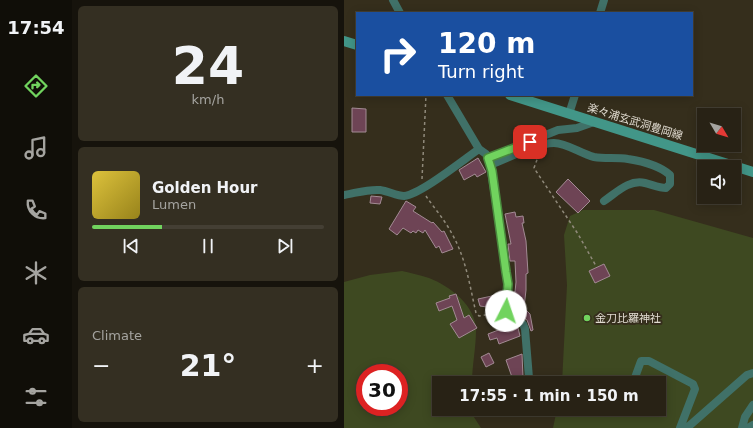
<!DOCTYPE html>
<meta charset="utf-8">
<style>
body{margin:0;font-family:"DejaVu Sans","Noto Sans JP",sans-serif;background:#342f22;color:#f1f3f6;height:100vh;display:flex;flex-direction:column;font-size:15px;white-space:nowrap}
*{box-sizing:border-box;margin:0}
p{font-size:13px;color:#a5a4a0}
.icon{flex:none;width:22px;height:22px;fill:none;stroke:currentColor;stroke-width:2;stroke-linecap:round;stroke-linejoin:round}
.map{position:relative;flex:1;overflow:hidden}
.details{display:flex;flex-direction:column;gap:6px;padding:6px;background:#16130c;width:272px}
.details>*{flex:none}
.guide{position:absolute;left:12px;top:12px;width:337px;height:84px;border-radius:0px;box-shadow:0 2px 10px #0003,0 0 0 1px #443f34;background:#1a4fa0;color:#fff;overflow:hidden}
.needle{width:26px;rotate:128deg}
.tools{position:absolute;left:353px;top:108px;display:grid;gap:8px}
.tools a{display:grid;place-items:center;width:44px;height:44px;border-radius:0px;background:#282215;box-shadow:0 2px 10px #0003,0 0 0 1px #443f34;font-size:20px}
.speed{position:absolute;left:12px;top:364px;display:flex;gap:8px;font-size:20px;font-weight:700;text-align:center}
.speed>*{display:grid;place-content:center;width:52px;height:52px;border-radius:50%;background:#282215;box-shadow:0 2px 10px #0003,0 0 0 1px #443f34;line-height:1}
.speed .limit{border:6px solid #d22;background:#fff;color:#111}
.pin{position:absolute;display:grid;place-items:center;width:34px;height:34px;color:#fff;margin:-17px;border-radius:8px;box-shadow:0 2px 6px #0006}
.me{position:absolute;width:44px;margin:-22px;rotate:4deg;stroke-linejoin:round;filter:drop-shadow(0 0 3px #0008)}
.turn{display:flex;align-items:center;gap:14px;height:84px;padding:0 16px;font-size:18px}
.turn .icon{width:52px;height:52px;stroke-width:2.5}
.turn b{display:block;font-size:28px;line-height:34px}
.big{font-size:30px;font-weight:600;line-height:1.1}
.details .tile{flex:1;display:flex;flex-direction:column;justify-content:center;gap:6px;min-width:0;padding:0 14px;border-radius:6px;background:#342f22}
.details .dial{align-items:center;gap:0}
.dial b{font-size:52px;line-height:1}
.song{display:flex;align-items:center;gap:12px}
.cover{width:48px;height:48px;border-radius:6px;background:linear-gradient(135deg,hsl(50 70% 55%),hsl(50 70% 35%))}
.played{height:4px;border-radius:2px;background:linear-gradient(90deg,#71d35e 30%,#443f34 30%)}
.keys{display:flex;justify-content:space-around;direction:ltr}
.heat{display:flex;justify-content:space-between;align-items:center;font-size:22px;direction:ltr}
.trip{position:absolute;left:88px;top:376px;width:234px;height:40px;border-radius:0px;background:#282215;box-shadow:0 2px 10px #0003,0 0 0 1px #443f34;font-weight:600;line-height:40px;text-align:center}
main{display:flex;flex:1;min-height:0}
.menu{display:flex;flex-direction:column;width:72px;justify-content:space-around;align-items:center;background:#100e08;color:#a5a4a0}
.menu .icon{width:28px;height:28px}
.menu .on{color:#71d35e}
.menu b{font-size:18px;color:#f1f3f6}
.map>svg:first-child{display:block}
.green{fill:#3e4921;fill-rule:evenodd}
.building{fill:#6e4455;stroke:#a38b94}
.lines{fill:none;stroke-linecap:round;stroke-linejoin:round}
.path{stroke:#908a7b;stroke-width:1.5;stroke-dasharray:3 3;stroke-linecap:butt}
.minor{stroke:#407168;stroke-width:8}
.secondary{stroke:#429688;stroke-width:10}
.route-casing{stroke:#49893d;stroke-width:10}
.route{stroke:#71d35e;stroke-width:7}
.poi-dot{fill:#71d35e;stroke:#352e1c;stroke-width:1.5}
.labels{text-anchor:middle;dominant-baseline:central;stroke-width:4;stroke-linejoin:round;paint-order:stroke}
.street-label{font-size:11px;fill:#e0dbd0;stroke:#352e1c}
.poi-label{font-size:11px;fill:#e0dbd0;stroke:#352e1c;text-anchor:start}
</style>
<main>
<nav class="menu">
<b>17:54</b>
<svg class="icon on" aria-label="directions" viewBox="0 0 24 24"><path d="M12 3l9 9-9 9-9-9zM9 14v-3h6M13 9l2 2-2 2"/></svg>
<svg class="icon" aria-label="music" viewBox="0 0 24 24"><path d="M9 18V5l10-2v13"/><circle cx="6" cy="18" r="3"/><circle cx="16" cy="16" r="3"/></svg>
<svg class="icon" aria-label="phone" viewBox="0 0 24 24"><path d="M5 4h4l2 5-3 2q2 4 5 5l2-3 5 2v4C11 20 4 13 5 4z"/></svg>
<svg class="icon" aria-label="climate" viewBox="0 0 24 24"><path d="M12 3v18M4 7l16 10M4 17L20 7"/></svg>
<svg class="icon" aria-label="car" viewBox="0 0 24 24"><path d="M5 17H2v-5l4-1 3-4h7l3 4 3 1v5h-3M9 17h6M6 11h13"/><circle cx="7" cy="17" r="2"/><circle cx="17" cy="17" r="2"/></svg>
<svg class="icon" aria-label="filters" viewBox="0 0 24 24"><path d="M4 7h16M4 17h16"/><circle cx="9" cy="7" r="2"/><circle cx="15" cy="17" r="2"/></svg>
</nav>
<section class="details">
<div class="tile dial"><b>24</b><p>km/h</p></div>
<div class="tile">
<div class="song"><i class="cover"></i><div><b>Golden Hour</b><p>Lumen</p></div></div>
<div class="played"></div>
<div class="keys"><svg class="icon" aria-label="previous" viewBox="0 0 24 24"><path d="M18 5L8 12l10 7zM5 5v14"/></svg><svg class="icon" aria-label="pause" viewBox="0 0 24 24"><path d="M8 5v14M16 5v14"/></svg><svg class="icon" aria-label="next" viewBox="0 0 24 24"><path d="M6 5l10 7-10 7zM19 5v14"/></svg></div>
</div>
<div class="tile"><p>Climate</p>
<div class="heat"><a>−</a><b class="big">21°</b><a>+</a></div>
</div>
</section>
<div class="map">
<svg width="409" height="428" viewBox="0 0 409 428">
<rect width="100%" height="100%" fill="#352e1c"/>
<path class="green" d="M239,210H310L409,238V428H209L213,409H315V383H218L223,285L220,235L226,216Z
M58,271C67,273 76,275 85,278C106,286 132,306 132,330C132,348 128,365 128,383H95V409H128V414L137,428H0V282L26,275ZM21,373H55V407H21Z"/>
<path class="building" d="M8,108L22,109V132H8Z
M134,158L142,172L133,177L131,174L120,180L115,170Z
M224,179L246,201L234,213L212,192Z
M27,196L38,197L36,204L26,203Z
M62,201L72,207L69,211L88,223L89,222L98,232L100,231L109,249L98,253L95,246L92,248L81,230L79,233L74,230L72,233L69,231L67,233L59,228L53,235L45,229Z
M171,212L172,217L179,216L180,223H178L182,241L184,273L182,274V290L180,308L186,314L189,330L187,331L183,320L167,308L169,293L171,292L172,282L171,261H166L164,244H167L161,214Z
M260,264L266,276L251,283L245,271Z
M112,294L120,318L125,315L133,328L115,338L106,324L113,320L108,306L95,311L92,303L106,298L105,296Z
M157,294L156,309L136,306L134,299Z
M170,324L174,328L176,336L155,344L153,338L146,340L144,334Z
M145,353L150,363L142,367L137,357Z
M178,354L179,377L178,380H169L162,360Z"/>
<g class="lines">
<path class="path" d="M195,154L190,168L234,234L252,266
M78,179L82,95
M82,196C90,208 101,220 108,234C122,258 126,287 132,313L135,316L154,313"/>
<path class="minor" d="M49,0L56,13
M256,13L260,0
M103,95L135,149L142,154L146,165L159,248L164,284L161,311L179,324L181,329L185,378L183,383
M225,114L231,95
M144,158L214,130L233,128L250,122
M146,165C163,159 192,143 210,143C223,143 237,154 250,157C261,159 273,157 284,159C297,161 316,166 326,175V184L322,188C315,188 309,185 301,183C285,179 272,193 260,201
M0,195C12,193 24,189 36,190C44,191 53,196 60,196C77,194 119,160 135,149
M289,383L297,361H305L349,384L351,389L336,428
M340,428L345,426L403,375L409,373
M398,428L401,417L409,405
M404,428L409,425"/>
<path class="secondary" d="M0,41L13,45
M166,95L409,172"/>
</g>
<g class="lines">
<g class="route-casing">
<path id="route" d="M162,311L164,284L162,272L148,171L144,158L186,142"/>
</g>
<use href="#route" class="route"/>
</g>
<circle class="poi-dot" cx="243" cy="318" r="4"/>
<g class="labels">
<g class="street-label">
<text transform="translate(291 122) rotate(17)">楽々浦玄武洞豊岡線</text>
</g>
<g class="poi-label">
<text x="251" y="318">金刀比羅神社</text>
</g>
</g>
</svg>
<div class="tools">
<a><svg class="needle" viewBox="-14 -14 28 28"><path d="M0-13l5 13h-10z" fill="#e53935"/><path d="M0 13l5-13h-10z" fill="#a5a4a0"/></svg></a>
<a><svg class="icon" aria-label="sound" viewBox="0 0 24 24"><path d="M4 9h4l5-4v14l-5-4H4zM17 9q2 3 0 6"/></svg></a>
</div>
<div class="speed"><div class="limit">30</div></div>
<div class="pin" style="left:186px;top:142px;background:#d93025"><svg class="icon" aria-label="arrive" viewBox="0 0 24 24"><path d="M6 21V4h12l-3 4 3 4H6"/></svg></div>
<svg class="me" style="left:162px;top:311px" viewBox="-20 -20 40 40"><circle r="19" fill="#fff"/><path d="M0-13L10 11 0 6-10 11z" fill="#71d35e"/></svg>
<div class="trip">17:55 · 1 min · 150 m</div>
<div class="guide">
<div class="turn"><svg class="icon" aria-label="right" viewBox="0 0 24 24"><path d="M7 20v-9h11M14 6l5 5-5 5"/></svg><div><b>120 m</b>Turn right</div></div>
</div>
</div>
</main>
